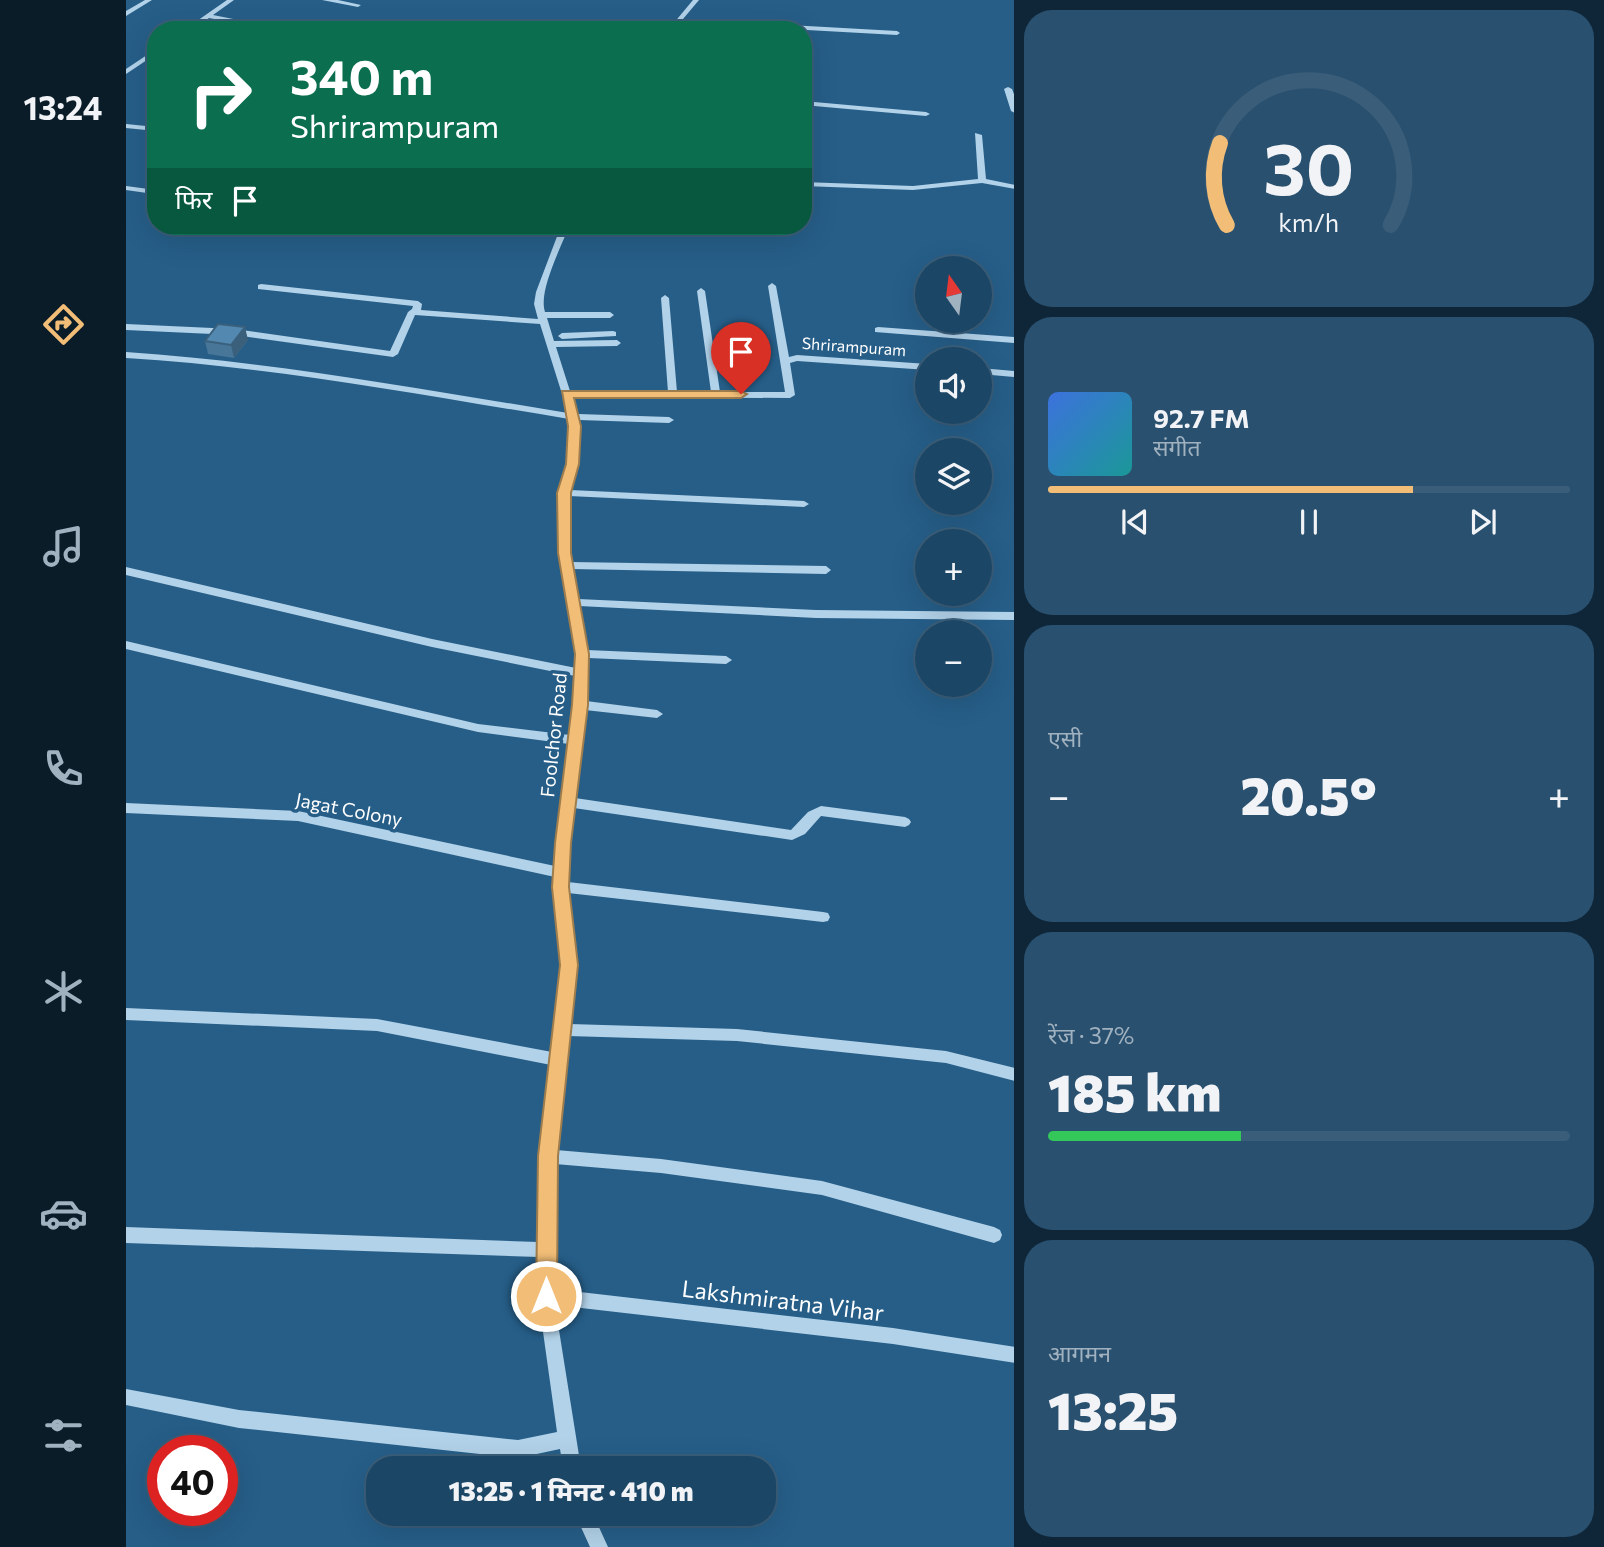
<!DOCTYPE html>
<html lang="hi">
<meta charset="utf-8">
<style>
body{margin:0;font-family:Commissioner,"Noto Sans Devanagari",sans-serif;background:#29506f;color:#f1f3f6;height:100vh;display:flex;flex-direction:column;font-size:26px;white-space:nowrap}
*{box-sizing:border-box;margin:0}
p{font-size:23px;color:#a0b1bf}
.icon{flex:none;width:38px;height:38px;fill:none;stroke:currentColor;stroke-width:2;stroke-linecap:round;stroke-linejoin:round}
.map{position:relative;flex:1;overflow:hidden}
.sheet{display:flex;flex-direction:column;gap:10px;padding:10px;background:#0f2638;width:590px}
.sheet>*{flex:none}
.top-card{position:absolute;left:21px;top:21px;width:665px;height:214px;border-radius:28px;box-shadow:0 7px 28px #0002,0 0 0 2px #3a5e7a;background:#0b6e4f;color:#fff;overflow:hidden}
.needle{width:46px;rotate:346deg}
.controls{position:absolute;left:789px;top:256px;display:grid;gap:14px}
.controls a{display:grid;place-items:center;width:77px;height:77px;border-radius:50%;background:#1c4666;box-shadow:0 7px 28px #0002,0 0 0 2px #3a5e7a;font-size:35px}
.speed{position:absolute;left:21px;top:1435px;display:flex;gap:14px;font-size:35px;font-weight:700;text-align:center}
.speed>*{display:grid;place-content:center;width:91px;height:91px;border-radius:50%;background:#1c4666;box-shadow:0 7px 28px #0002,0 0 0 2px #3a5e7a;line-height:1}
.speed .limit{border:10px solid #d22;background:#fff;color:#111}
.pin{position:absolute;display:grid;place-items:center;width:60px;height:60px;color:#fff;margin:-72px -30px;border-radius:50% 50% 50% 0;rotate:-45deg;box-shadow:0 0 7px #0007}
.pin .icon{rotate:45deg}
.me{position:absolute;width:77px;margin:-38px;rotate:0deg;stroke-linejoin:round;filter:drop-shadow(0 0 5px #0008)}
.turn{display:flex;align-items:center;gap:24px;height:147px;padding:0 28px;font-size:32px}
.turn .icon{width:91px;height:91px;stroke-width:2.5}
.turn b{display:block;font-size:49px;line-height:60px}
.then{display:flex;align-items:center;height:66px;padding:0 28px;background:#0003;gap:14px;font-size:26px}
.big{font-size:52px;font-weight:800;line-height:1.1}
.sheet .tile{flex:1;display:flex;flex-direction:column;justify-content:center;gap:10px;min-width:0;padding:0 24px;border-radius:28px;background:#29506f}
.sheet .dial{align-items:center;gap:0}
.dial svg{height:182px;overflow:visible;fill:none;stroke:#3a5e7a;stroke-width:7;stroke-linecap:round;text-anchor:middle}
.dial text{fill:#f1f3f6;stroke:none}
.song{display:flex;align-items:center;gap:21px}
.cover{width:84px;height:84px;border-radius:10px;background:linear-gradient(135deg,hsl(220 70% 55%),hsl(180 70% 35%))}
.played{height:7px;border-radius:4px;background:linear-gradient(90deg,#f2be77 70%,#3a5e7a 70%)}
.keys{display:flex;justify-content:space-around;direction:ltr}
.heat{display:flex;justify-content:space-between;align-items:center;font-size:38px;direction:ltr}
.charge{height:10px;border-radius:5px;background:linear-gradient(90deg,#34c759 37%,#3a5e7a 0)}
.trip{position:absolute;left:240px;top:1456px;width:410px;height:70px;border-radius:28px;background:#1c4666;box-shadow:0 7px 28px #0002,0 0 0 2px #3a5e7a;font-weight:800;line-height:70px;text-align:center}
main{display:flex;flex:1;min-height:0}
.tab-bar{display:flex;flex-direction:column;width:126px;justify-content:space-around;align-items:center;background:#0b1c29;color:#a0b1bf}
.tab-bar .icon{width:49px;height:49px}
.tab-bar .current{color:#f2be77}
.tab-bar b{font-size:32px;color:#f1f3f6}
.map>svg:first-child{display:block}
.lines{fill:none;stroke-linecap:round;stroke-linejoin:round}
.minor{fill:#b2d2e9;fill-rule:evenodd}
.wall{fill:#477698}
.shaded-wall{fill:#3a607c}
.building{fill:#5389b1;stroke:#3a607c;stroke-width:2}
.route{fill:#f2be77;stroke:#9d7c4d;stroke-width:2}
.labels{text-anchor:middle;dominant-baseline:central;stroke-width:7;stroke-linejoin:round;paint-order:stroke}
.far-street-label{font-size:16px;fill:#fff;stroke:#265e88}
.street-label{font-size:19px;fill:#fff;stroke:#265e88}
.near-street-label{font-size:23px;fill:#fff;stroke:#265e88}
</style>
<main>
<nav class="tab-bar">
<b>13:24</b>
<svg class="icon current" aria-label="directions" viewBox="0 0 24 24"><path d="M12 3l9 9-9 9-9-9zM9 14v-3h6M13 9l2 2-2 2"/></svg>
<svg class="icon" aria-label="music" viewBox="0 0 24 24"><path d="M9 18V5l10-2v13"/><circle cx="6" cy="18" r="3"/><circle cx="16" cy="16" r="3"/></svg>
<svg class="icon" aria-label="phone" viewBox="0 0 24 24"><path d="M5 4h4l2 5-3 2q2 4 5 5l2-3 5 2v4C11 20 4 13 5 4z"/></svg>
<svg class="icon" aria-label="climate" viewBox="0 0 24 24"><path d="M12 3v18M4 7l16 10M4 17L20 7"/></svg>
<svg class="icon" aria-label="car" viewBox="0 0 24 24"><path d="M5 17H2v-5l4-1 3-4h7l3 4 3 1v5h-3M9 17h6M6 11h13"/><circle cx="7" cy="17" r="2"/><circle cx="17" cy="17" r="2"/></svg>
<svg class="icon" aria-label="filters" viewBox="0 0 24 24"><path d="M4 7h16M4 17h16"/><circle cx="9" cy="7" r="2"/><circle cx="15" cy="17" r="2"/></svg>
</nav>
<div class="map">
<svg width="889" height="1547" viewBox="0 0 889 1547">
<rect width="100%" height="100%" fill="#265e88"/>
<g class="lines">
<path class="minor" d="M19,0H26L0,16V11Z
M101,0H108L87,15L164,30H148L83,18L66,30H58Z
M196,0H212L235,5L232,7Z
M567,0H573L557,19L771,31L774,33L771,35L554,23L549,30H542Z
M30,49V54L0,74V69Z
M882,87L886,89L889,97V113L885,111L878,89Z
M677,101L800,112L804,114L800,116L677,105Z
M0,124L30,127V131L0,128Z
M849,133L856,135L860,179L889,185V189L856,183L787,190L677,186V182L787,186L852,179Z
M0,186L30,190V199L20,198L21,193L0,190Z
M435,226H443C435,248 412,291 419,312H484L488,315L484,318H421L428,341L491,340L495,343L491,346L430,347L444,391L542,392L535,298L539,295L543,298L551,392H585L571,291L575,288L579,291L594,392H659L642,286L646,283L650,286L663,357L671,355L802,364V370L671,361L664,363L669,395L664,398L446,397L452,414L543,417L548,420L543,423L453,420L452,464L444,490L678,501L683,504L678,507L443,496L445,562L700,566L705,570L700,574L446,569L452,599L690,610L889,612V620L690,618L453,606L461,650L600,656L606,660L600,664L462,658L460,701L531,710L537,714L531,718L459,710L449,798L665,830L682,812L695,806L779,817L783,819L785,822L783,825L779,827L695,816L679,834L666,840L448,808L442,882L697,912L702,913L704,917L702,921L697,922L442,893L450,965L444,1024L611,1029L820,1051L889,1068V1081L820,1063L611,1041L442,1036L430,1150L535,1159L696,1181L868,1227L874,1230L876,1235L874,1240L868,1243L696,1195L535,1173L429,1164L428,1289L767,1328L889,1347V1363L767,1344L429,1305L455,1468H437L434,1449L392,1458L113,1428L0,1405V1389L113,1410L392,1440L431,1432L412,1296V1257L0,1243V1227L412,1242L414,1156L425,1065L251,1031L0,1020V1008L251,1019L426,1052L436,965L429,877L172,821L0,813V803L172,811L429,866L435,802L443,744L352,732L0,649V641L352,724L444,735L449,676L306,647L0,575V567L306,639L450,668V654L433,553V493L442,464L443,419C296,395 149,367 0,358V352C148,362 295,389 442,413L414,324L289,315L272,354L267,357L108,335L0,330V324L108,329L264,351L282,312L286,309L287,306L132,289V285L135,284L292,301L296,304L295,310L412,319L408,304L410,292Z
M752,327L889,337V343L749,332V328Z
M487,331L490,332V336L436,339L432,336L436,333Z
M854,368L889,371V377L854,374Z
M449,1514H467L482,1547H464Z"/>
</g>
<path class="wall" d="M122,340L108,358L82,354L79,341Z"/>
<path class="shaded-wall" d="M119,327L122,340L108,358L105,345Z"/>
<path class="building" d="M92,324L119,327L105,345L79,341Z"/>
<path class="route" d="M436,391H615L621,394L615,398H448L455,426L453,464L445,493V553L463,654L462,705L445,843L443,887L452,965L432,1156L431,1296L428,1303L420,1306L413,1303L410,1296L412,1156L434,965L426,887L429,843L446,705L449,654L432,553L431,493L440,464L442,426Z"/>
<g class="labels">
<g class="far-street-label">
<text transform="translate(728 346) rotate(4)">Shrirampuram</text>
</g>
<g class="street-label">
<text transform="translate(427 735) rotate(-84)">Foolchor Road</text>
<text transform="translate(223 809) rotate(11)">Jagat Colony</text>
</g>
<g class="near-street-label">
<text transform="translate(657 1300) rotate(7)">Lakshmiratna Vihar</text>
</g>
</g>
</svg>
<div class="controls">
<a><svg class="needle" viewBox="-14 -14 28 28"><path d="M0-13l5 13h-10z" fill="#e53935"/><path d="M0 13l5-13h-10z" fill="#a0b1bf"/></svg></a>
<a><svg class="icon" aria-label="sound" viewBox="0 0 24 24"><path d="M4 9h4l5-4v14l-5-4H4zM17 9q2 3 0 6"/></svg></a>
<a><svg class="icon" aria-label="layers" viewBox="0 0 24 24"><path d="M12 4l9 5-9 5-9-5zM3 14l9 5 9-5"/></svg></a>
<a>+</a>
<a>−</a>
</div>
<div class="speed"><div class="limit">40</div></div>
<div class="pin" style="left:615px;top:394px;background:#d93025"><svg class="icon" aria-label="arrive" viewBox="0 0 24 24"><path d="M6 21V4h12l-3 4 3 4H6"/></svg></div>
<svg class="me" style="left:420px;top:1296px" viewBox="-20 -20 40 40"><circle r="17" fill="#f2be77" stroke="#fff" stroke-width="3"/><path d="M0-11L8 9 0 5-8 9z" fill="#fff"/></svg>
<div class="trip">13:25 · 1 मिनट · 410 m</div>
<div class="top-card">
<div class="turn"><svg class="icon" aria-label="right" viewBox="0 0 24 24"><path d="M7 20v-9h11M14 6l5 5-5 5"/></svg><div><b>340 m</b>Shrirampuram</div></div>
<div class="then">फिर<svg class="icon" aria-label="arrive" viewBox="0 0 24 24"><path d="M6 21V4h12l-3 4 3 4H6"/></svg></div>
</div>
</div>
<section class="sheet">
<div class="tile dial"><svg viewBox="0 0 100 80">
<path d="M14 69A42 42 0 1 1 86 69"/>
<path d="M14 69A42 42 0 0 1 11 33" stroke="#f2be77"/>
<text x="50" y="56" font-size="32" font-weight="700">30</text>
<text x="50" y="72" font-size="11">km/h</text>
</svg></div>
<div class="tile">
<div class="song"><i class="cover"></i><div><b>92.7 FM</b><p>संगीत</p></div></div>
<div class="played"></div>
<div class="keys"><svg class="icon" aria-label="previous" viewBox="0 0 24 24"><path d="M18 5L8 12l10 7zM5 5v14"/></svg><svg class="icon" aria-label="pause" viewBox="0 0 24 24"><path d="M8 5v14M16 5v14"/></svg><svg class="icon" aria-label="next" viewBox="0 0 24 24"><path d="M6 5l10 7-10 7zM19 5v14"/></svg></div>
</div>
<div class="tile"><p>एसी</p>
<div class="heat"><a>−</a><b class="big">20.5°</b><a>+</a></div>
</div>
<div class="tile"><p>रेंज · 37%</p><b class="big">185 km</b><div class="charge"></div></div>
<div class="tile"><p>आगमन</p><b class="big">13:25</b></div>
</section>
</main>
